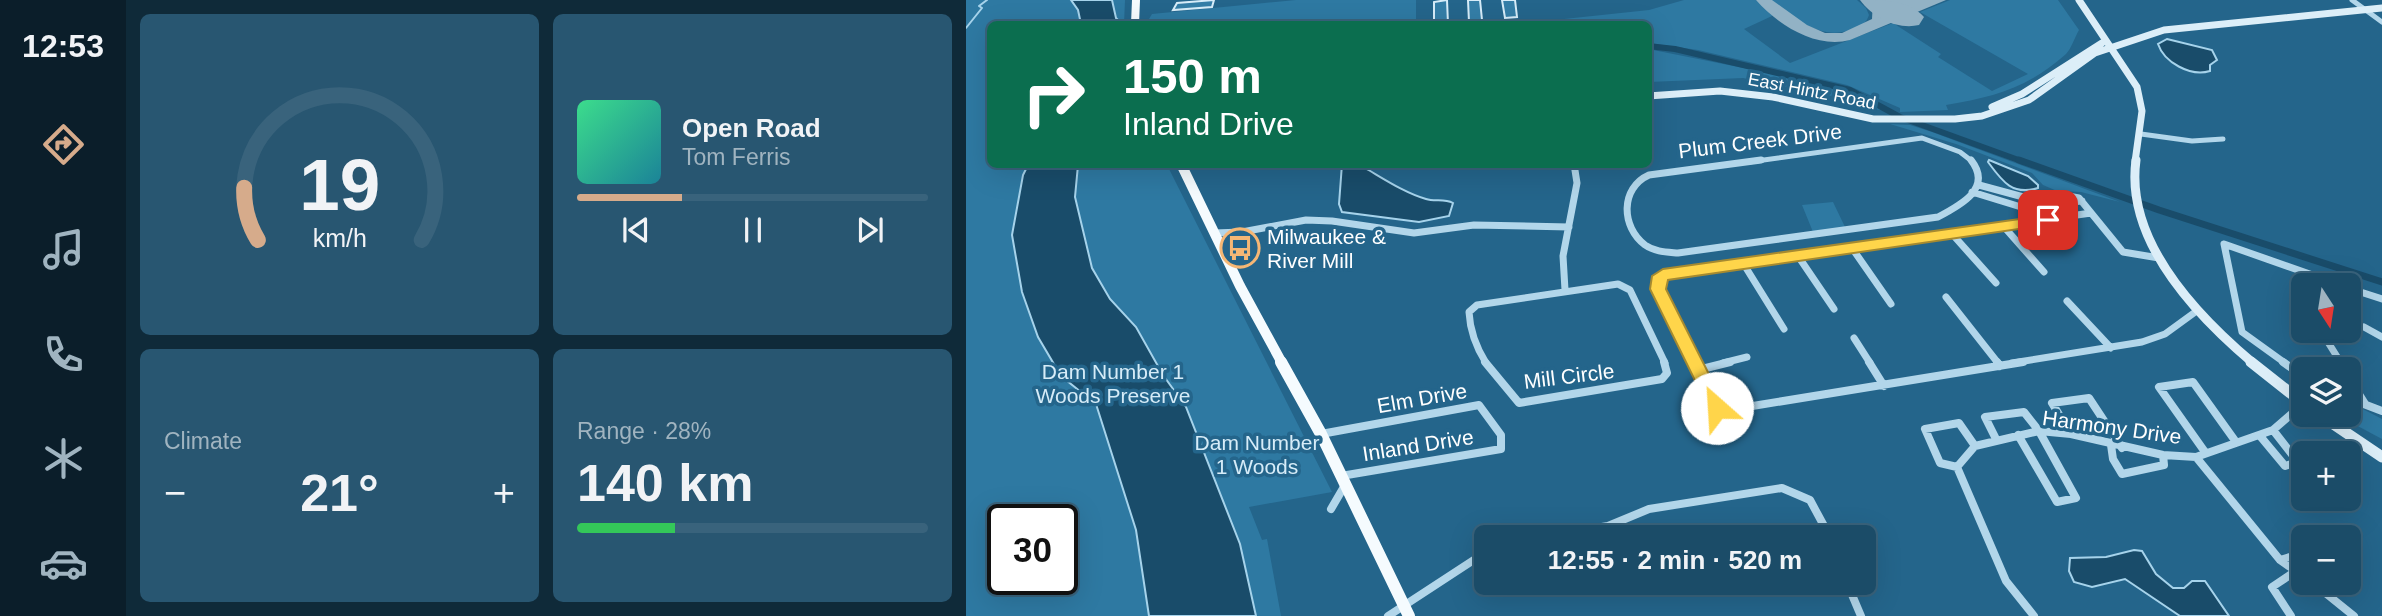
<!DOCTYPE html>
<meta charset="utf-8">
<style>
body{margin:0;font-family:Helvetica,sans-serif;background:#285671;color:#f1f3f6;height:100vh;display:flex;flex-direction:column;font-size:26px;white-space:nowrap}
*{box-sizing:border-box;margin:0}
p{font-size:23px;color:#a0b4c0}
.icon{flex:none;width:38px;height:38px;fill:none;stroke:currentColor;stroke-width:2;stroke-linecap:round;stroke-linejoin:round}
.map{position:relative;flex:1;overflow:hidden}
.drawer{display:flex;flex-direction:column;gap:14px;padding:14px;background:#0f2a39;width:840px}
.drawer>*{flex:none}
.top-card{position:absolute;left:21px;top:21px;width:665px;height:147px;border-radius:10px;box-shadow:0 7px 28px #0002,0 0 0 2px #39637c;background:#0b6e4f;color:#fff;overflow:hidden}
.needle{width:46px;rotate:168deg}
.controls{position:absolute;left:1325px;top:273px;display:grid;gap:14px}
.controls a{display:grid;place-items:center;width:70px;height:70px;border-radius:10px;background:#1b4c68;box-shadow:0 7px 28px #0002,0 0 0 2px #39637c;font-size:35px}
.speed{position:absolute;left:21px;top:504px;display:flex;gap:14px;font-size:35px;font-weight:700;text-align:center}
.speed>*{display:grid;place-content:center;width:91px;height:91px;border-radius:50%;background:#1b4c68;box-shadow:0 7px 28px #0002,0 0 0 2px #39637c;line-height:1}
.speed .limit{border:4px solid #111;border-radius:10px;background:#fff;color:#111}
.pin{position:absolute;display:grid;place-items:center;width:60px;height:60px;color:#fff;margin:-30px;border-radius:14px;box-shadow:0 4px 10px #0006}
.me{position:absolute;width:77px;margin:-38px;rotate:334deg;stroke-linejoin:round;filter:drop-shadow(0 0 5px #0008)}
.turn{display:flex;align-items:center;gap:24px;height:147px;padding:0 21px;font-size:32px}
.turn .icon{width:91px;height:91px;stroke-width:2.5}
.turn b{display:block;font-size:49px;line-height:60px}
.big{font-size:52px;font-weight:700;line-height:1.1}
.drawer .card{flex:1;display:flex;flex-direction:column;justify-content:center;gap:10px;min-width:0;padding:0 24px;border-radius:10px;background:#285671}
.drawer .dial{align-items:center;gap:0}
.dial svg{height:182px;overflow:visible;fill:none;stroke:#39637c;stroke-width:7;stroke-linecap:round;text-anchor:middle}
.dial text{fill:#f1f3f6;stroke:none}
.song{display:flex;align-items:center;gap:21px}
.cover{width:84px;height:84px;border-radius:10px;background:linear-gradient(135deg,hsl(150 70% 55%),hsl(190 70% 35%))}
.played{height:7px;border-radius:4px;background:linear-gradient(90deg,#d6ab8b 30%,#39637c 30%)}
.keys{display:flex;justify-content:space-around;direction:ltr}
.heat{display:flex;justify-content:space-between;align-items:center;font-size:38px;direction:ltr}
.charge{height:10px;border-radius:5px;background:linear-gradient(90deg,#34c759 28%,#39637c 0)}
.drawer .tiles{flex:1;display:grid;gap:14px;grid-template-columns:repeat(2,1fr)}
.trip{position:absolute;left:508px;top:525px;width:402px;height:70px;border-radius:10px;background:#1b4c68;box-shadow:0 7px 28px #0002,0 0 0 2px #39637c;font-weight:700;line-height:70px;text-align:center}
main{display:flex;flex:1;min-height:0}
.tab-bar{display:flex;flex-direction:column;width:126px;justify-content:space-around;align-items:center;background:#0b1e2a;color:#a0b4c0}
.tab-bar .icon{width:49px;height:49px}
.tab-bar .active{color:#d6ab8b}
.tab-bar b{font-size:32px;color:#f1f3f6}
.map>svg:first-child{display:block}
.green{fill:#2e79a2;fill-rule:evenodd}
.water{fill:#194c6a;stroke:#a6d3eb;stroke-width:2}
.lines{fill:none;stroke-linecap:round;stroke-linejoin:round}
.stream{stroke:#a6d3eb;stroke-width:2}
.canal-far1{stroke:#194c6a;stroke-width:6}
.canal{stroke:#194c6a;stroke-width:7}
.taxiway{fill:#92b2c5;fill-rule:evenodd}
.runway{fill:#92b2c5;fill-rule:evenodd}
.building{fill:#347ea7;stroke:#d6ecf8;stroke-width:2}
.minor-far2{stroke:#b2d6ea;stroke-width:5}
.minor-far1{stroke:#b2d6ea;stroke-width:7}
.minor{stroke:#b2d6ea;stroke-width:8}
.secondary-far2{stroke:#dceef8;stroke-width:7}
.secondary-far1{stroke:#dceef8;stroke-width:9}
.secondary{stroke:#dceef8;stroke-width:11}
.primary-far2{stroke:#f5fbfe;stroke-width:8}
.primary-far1{stroke:#f5fbfe;stroke-width:10}
.primary{stroke:#f5fbfe;stroke-width:12}
.route{fill:#ffd54a;stroke:#a68a30;stroke-width:2}
.labels{text-anchor:middle;dominant-baseline:central;stroke-width:7;stroke-linejoin:round;paint-order:stroke}
.far-street-label{font-size:18px;fill:#fff;stroke:#24658b}
.street-label{font-size:21px;fill:#fff;stroke:#24658b}
.poi-label{font-size:21px;fill:#fff;stroke:#24658b;text-anchor:start}
.park-label{font-size:21px;fill:#d6ecf8;stroke:#24658b}
</style>
<main>
<nav class="tab-bar">
<b>12:53</b>
<svg class="icon active" aria-label="directions" viewBox="0 0 24 24"><path d="M12 3l9 9-9 9-9-9zM9 14v-3h6M13 9l2 2-2 2"/></svg>
<svg class="icon" aria-label="music" viewBox="0 0 24 24"><path d="M9 18V5l10-2v13"/><circle cx="6" cy="18" r="3"/><circle cx="16" cy="16" r="3"/></svg>
<svg class="icon" aria-label="phone" viewBox="0 0 24 24"><path d="M5 4h4l2 5-3 2q2 4 5 5l2-3 5 2v4C11 20 4 13 5 4z"/></svg>
<svg class="icon" aria-label="climate" viewBox="0 0 24 24"><path d="M12 3v18M4 7l16 10M4 17L20 7"/></svg>
<svg class="icon" aria-label="car" viewBox="0 0 24 24"><path d="M5 17H2v-5l4-1 3-4h7l3 4 3 1v5h-3M9 17h6M6 11h13"/><circle cx="7" cy="17" r="2"/><circle cx="17" cy="17" r="2"/></svg>
</nav>
<section class="drawer">
<div class="tiles">
<div class="card dial"><svg viewBox="0 0 100 80">
<path d="M14 69A42 42 0 1 1 86 69"/>
<path d="M14 69A42 42 0 0 1 8 46" stroke="#d6ab8b"/>
<text x="50" y="56" font-size="32" font-weight="700">19</text>
<text x="50" y="72" font-size="11">km/h</text>
</svg></div>
<div class="card">
<div class="song"><i class="cover"></i><div><b>Open Road</b><p>Tom Ferris</p></div></div>
<div class="played"></div>
<div class="keys"><svg class="icon" aria-label="previous" viewBox="0 0 24 24"><path d="M18 5L8 12l10 7zM5 5v14"/></svg><svg class="icon" aria-label="pause" viewBox="0 0 24 24"><path d="M8 5v14M16 5v14"/></svg><svg class="icon" aria-label="next" viewBox="0 0 24 24"><path d="M6 5l10 7-10 7zM19 5v14"/></svg></div>
</div>
<div class="card"><p>Climate</p>
<div class="heat"><a>−</a><b class="big">21°</b><a>+</a></div>
</div>
<div class="card"><p>Range · 28%</p><b class="big">140 km</b><div class="charge"></div></div>
</div>
</section>
<div class="map">
<svg width="1416" height="616" viewBox="0 0 1416 616">
<rect width="100%" height="100%" fill="#24658b"/>
<path class="green" d="M0,0H159L158,24H24V164L201,165L366,492L283,507L296,540L301,539L315,616H0ZM37,520H96V579H37Z
M330,0H450V24H180L186,14Z
M718,0H790L807,12L806,16L778,29L824,63L927,23L975,54L972,57L1026,91L1062,74L954,12L984,0H1092L1113,30C1109,37 1105,49 1100,54C1062,88 1028,97 980,105L982,110L934,112V108L881,85L732,50L683,43L682,24H551L683,10Z
M804,0H891L900,8L903,15C900,24 895,26 887,29C854,42 830,18 804,0Z
M682,49L823,77L881,91L917,110L906,109L876,98L777,78L683,82Z
M924,124L944,125L966,132L1154,202L1115,192L1091,191L1077,185L1066,173L990,144Z
M867,202L879,227L847,232L836,205Z
M1393,407L1416,419V439L1386,423Z"/>
<path class="water" d="M105,0H146L150,18L156,24H115L112,10Z
M1201,39L1246,50L1251,60L1244,65V71C1224,77 1198,62 1192,44Z
M1023,160L1062,176L1072,185V188C1046,196 1036,181 1022,162Z
M376,164L399,165V168C418,179 439,193 460,199C469,202 478,198 487,203L483,216L453,222L376,212L373,204Z
M62,165H112L109,197L126,268L144,299L170,327L197,375L220,407L274,544L290,616H183L170,530L130,404L95,376L72,337L56,292L46,235L57,175Z
M1168,550L1176,551L1190,574L1207,588H1218L1226,581H1239L1263,616H1214L1159,579L1126,587L1108,582L1103,571L1104,558L1140,557Z"/>
<g class="lines">
<path class="stream" d="M0,28L16,8L13,6L21,0"/>
<path class="canal-far1" d="M682,46L709,49L884,90L934,117L1058,162"/>
<path class="canal" d="M1053,160L1193,210L1416,282"/>
<path class="taxiway" d="M790,0H806L841,25L859,33H876L906,19L907,0H980L884,40C850,49 812,25 790,0ZM920,6L942,7L920,16Z"/>
<path class="runway" d="M894,0C918,0 943,0 958,17L953,25C932,30 907,18 894,0Z"/>
</g>
<path class="building" d="M248,0L246,7L207,10L211,3Z
M481,0L482,24H468V2Z
M502,0H514L516,20L503,22Z
M536,0H549L551,17L539,18Z"/>
<g class="lines">
<path class="minor-far2" d="M1386,0L1416,22
M1175,134L1226,141L1257,139
M783,162L956,138L994,152L1007,162"/>
<path class="minor-far1" d="M795,160L683,175C654,188 655,227 679,245C689,252 701,252 712,253L972,217C995,205 1027,188 1005,160
M1013,185L1061,198L1102,196L1113,198L1157,252L1193,258
M1006,192L1055,207L1116,201
M1039,228L1078,272
M248,233L276,232L340,220L366,221L448,233L508,225L603,227
M987,235L1030,283
M886,248L925,304
M832,256L868,309
M261,258L272,240L283,232
M777,263L818,329
M1382,288L1416,299
M599,290L597,256L611,183L608,164
M980,297L1032,363
M1101,301L1145,348
M1398,327L1416,337
M1355,331L1375,363
M888,338L904,363
M520,363C510,347 504,332 503,312L511,305L652,284L664,290L699,363
M729,363L692,289V280L697,275L1125,213
M757,363L781,357
M1046,363L1176,342L1199,334L1232,310
M1319,363L1276,332L1258,244L1375,285"/>
<path class="minor" d="M519,362L553,403L696,379L701,373L698,362
M728,362L751,408L756,411L1057,362
M903,362L918,386
M1031,362L1034,366
M1317,362L1337,376
M1374,362L1378,369
M732,370L764,362
M1382,377L1399,404
M1382,398L1416,411
M355,434L513,405L535,435V449L375,476
M1105,434L1086,403L1123,398L1156,448
M1294,436L1319,466L1332,462L1307,430
M1030,439L1019,417L1058,412L1073,431L1110,498L1091,502L1052,435
M1145,445L1147,459L1156,474L1198,465L1197,455
M1239,452L1193,387L1227,382L1270,442
M1230,457L1314,560L1337,576
M991,467L974,463L959,429L993,423L1009,446
M365,509L379,485
M574,537L642,526L683,509L816,488L844,500L864,537
M1314,560L1337,553
M881,583L895,616
M1347,583L1388,616
M1365,596L1370,583
M422,616L520,552
M1068,616L1040,581L991,467L1009,446L1073,431L1105,434L1197,455L1230,457L1307,430L1337,404
M1325,616L1306,587L1330,571"/>
<path class="secondary-far2" d="M1113,0L1171,87L1176,111L1169,162
M682,96L754,91L807,97L907,119H989L1016,116L1063,100L1129,53L1198,30L1416,8
M1026,107L1056,94L1136,43"/>
<path class="secondary-far1" d="M1170,160C1159,241 1230,315 1287,363"/>
<path class="secondary" d="M1285,362L1337,403
M1354,415L1416,457"/>
<path class="primary-far2" d="M169,24L170,0"/>
<path class="primary-far1" d="M215,164L274,286L316,363"/>
<path class="primary" d="M315,362L355,434L443,616"/>
</g>
<path class="route" d="M1082,215L1087,217L1089,220L1087,224L702,280L700,289L760,408L757,413L751,415L745,413L684,289L686,276L697,269Z"/>
<defs>
<g id="bus-ring" transform="scale(2.0125)"><circle r="9.5" fill="#24658b" stroke="#f5b775" stroke-width="1.5"/><path d="M-5-6H5V4H4V6H2V4H-2V6H-4V4H-5ZM-3.5-4V0h7V-4ZM-3.5 1.2v1.5H-2V1.2ZM2 1.2v1.5H3.5V1.2Z" fill="#f5b775"/></g>
</defs>
<g fill-rule="evenodd">
<use href="#bus-ring" x="274" y="248"/>
</g>
<g class="labels">
<g class="far-street-label">
<text transform="translate(846 91) rotate(11)">East Hintz Road</text>
</g>
<g class="street-label">
<text transform="translate(794 141) rotate(-7)">Plum Creek Drive</text>
<text transform="translate(603 376) rotate(-7)">Mill Circle</text>
<text transform="translate(456 398) rotate(-10)">Elm Drive</text>
<text transform="translate(1146 427) rotate(8)">Harmony Drive</text>
<text transform="translate(452 445) rotate(-9)">Inland Drive</text>
</g>
<g class="poi-label">
<text x="301" y="236">Milwaukee &amp;<tspan x="301" dy="24">River Mill</tspan></text>
</g>
<g class="park-label">
<text x="147" y="371">Dam Number 1<tspan x="147" dy="24">Woods Preserve</tspan></text>
<text x="291" y="442">Dam Number<tspan x="291" dy="24">1 Woods</tspan></text>
</g>
</g>
</svg>
<div class="controls">
<a><svg class="needle" viewBox="-14 -14 28 28"><path d="M0-13l5 13h-10z" fill="#e53935"/><path d="M0 13l5-13h-10z" fill="#a0b4c0"/></svg></a>
<a><svg class="icon" aria-label="layers" viewBox="0 0 24 24"><path d="M12 4l9 5-9 5-9-5zM3 14l9 5 9-5"/></svg></a>
<a>+</a>
<a>−</a>
</div>
<div class="speed"><div class="limit">30</div></div>
<div class="pin" style="left:1082px;top:220px;background:#d93025"><svg class="icon" aria-label="arrive" viewBox="0 0 24 24"><path d="M6 21V4h12l-3 4 3 4H6"/></svg></div>
<svg class="me" style="left:751px;top:408px" viewBox="-20 -20 40 40"><circle r="19" fill="#fff"/><path d="M0-13L10 11 0 6-10 11z" fill="#ffd54a"/></svg>
<div class="trip">12:55 · 2 min · 520 m</div>
<div class="top-card">
<div class="turn"><svg class="icon" aria-label="right" viewBox="0 0 24 24"><path d="M7 20v-9h11M14 6l5 5-5 5"/></svg><div><b>150 m</b>Inland Drive</div></div>
</div>
</div>
</main>
